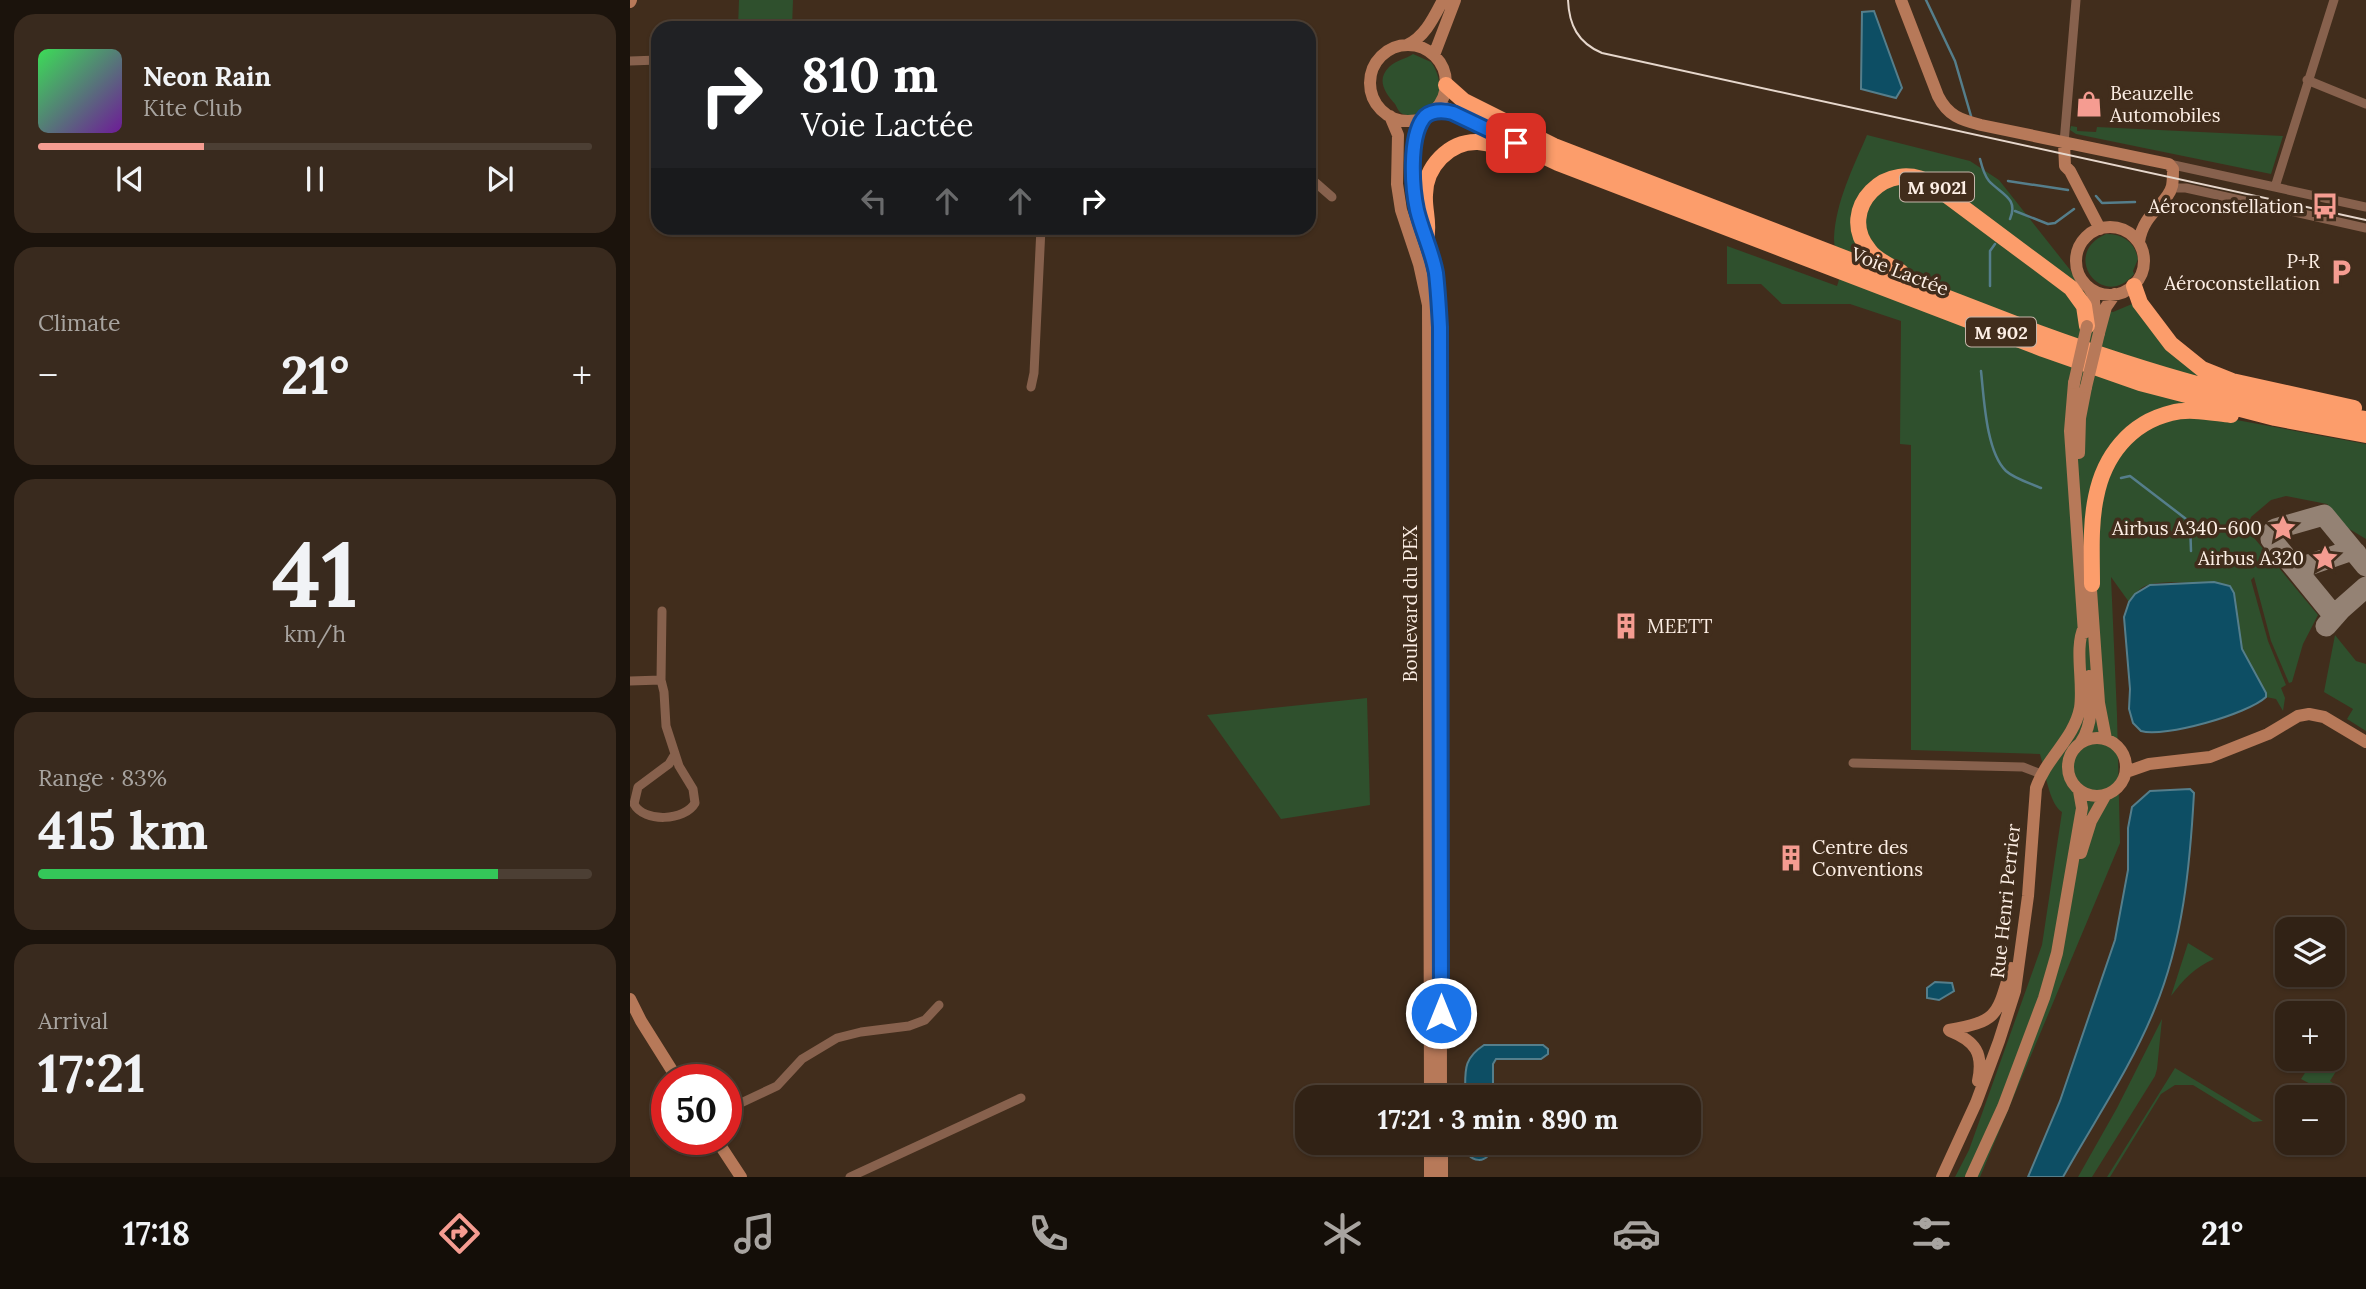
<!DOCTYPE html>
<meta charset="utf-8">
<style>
body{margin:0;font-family:Lora,serif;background:#392a1e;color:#f1f3f6;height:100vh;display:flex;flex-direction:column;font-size:26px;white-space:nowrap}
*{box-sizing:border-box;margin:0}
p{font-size:23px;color:#a8a4a0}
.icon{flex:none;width:38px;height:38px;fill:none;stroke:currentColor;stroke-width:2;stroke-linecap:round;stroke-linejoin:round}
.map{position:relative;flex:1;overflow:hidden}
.details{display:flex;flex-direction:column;gap:14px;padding:14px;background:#1b130c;width:630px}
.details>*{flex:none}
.guide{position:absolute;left:21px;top:21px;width:665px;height:214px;border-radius:21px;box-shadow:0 2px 5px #0004,0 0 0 2px #4c3f34;background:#202124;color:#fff;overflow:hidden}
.fabs{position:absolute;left:1645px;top:917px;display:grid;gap:14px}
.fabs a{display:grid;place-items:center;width:70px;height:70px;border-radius:14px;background:#312215;box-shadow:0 2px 5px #0004,0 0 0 2px #4c3f34;font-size:35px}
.speed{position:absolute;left:21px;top:1064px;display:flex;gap:14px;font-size:35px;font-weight:700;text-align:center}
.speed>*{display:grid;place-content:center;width:91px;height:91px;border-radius:50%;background:#312215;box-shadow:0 2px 5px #0004,0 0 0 2px #4c3f34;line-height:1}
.speed .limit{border:10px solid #d22;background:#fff;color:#111}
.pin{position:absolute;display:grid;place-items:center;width:60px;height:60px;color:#fff;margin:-30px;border-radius:14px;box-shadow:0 4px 10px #0006}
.me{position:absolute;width:77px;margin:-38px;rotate:0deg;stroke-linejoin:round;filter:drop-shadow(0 0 5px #0008)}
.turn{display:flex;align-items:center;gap:24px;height:147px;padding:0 35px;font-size:32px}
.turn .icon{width:91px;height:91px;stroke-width:2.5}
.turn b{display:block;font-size:49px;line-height:60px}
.lanes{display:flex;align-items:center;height:66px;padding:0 35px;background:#0003;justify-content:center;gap:35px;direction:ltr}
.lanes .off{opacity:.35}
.big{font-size:52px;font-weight:700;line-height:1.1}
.details .card{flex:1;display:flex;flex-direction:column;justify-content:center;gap:10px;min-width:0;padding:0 24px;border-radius:21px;background:#392a1e}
.details .dial{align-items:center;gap:0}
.dial b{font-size:91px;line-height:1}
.song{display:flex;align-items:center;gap:21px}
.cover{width:84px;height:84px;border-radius:10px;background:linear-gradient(135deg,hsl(130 70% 55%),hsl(280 70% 35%))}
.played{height:7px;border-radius:4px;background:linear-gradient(90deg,#f59c91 30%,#4c3f34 30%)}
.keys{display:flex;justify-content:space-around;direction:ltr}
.heat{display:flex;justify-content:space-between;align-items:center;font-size:38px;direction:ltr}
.charge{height:10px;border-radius:5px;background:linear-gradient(90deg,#34c759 83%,#4c3f34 0)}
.trip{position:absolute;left:665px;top:1085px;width:406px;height:70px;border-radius:21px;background:#312215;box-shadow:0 2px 5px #0004,0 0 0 2px #4c3f34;font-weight:700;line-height:70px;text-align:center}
.dock{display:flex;height:112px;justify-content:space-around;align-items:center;background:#140e08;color:#a8a4a0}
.dock .icon{width:49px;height:49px}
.dock .current{color:#f59c91}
.dock b{font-size:32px;color:#f1f3f6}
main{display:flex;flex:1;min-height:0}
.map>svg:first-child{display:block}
.green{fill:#2f502d}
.water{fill:#0d4e64;stroke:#557e8b;stroke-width:2}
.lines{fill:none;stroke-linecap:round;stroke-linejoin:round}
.stream{stroke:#557e8b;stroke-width:2.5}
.taxiway{stroke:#948274;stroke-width:21}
.street{stroke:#87614d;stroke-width:9}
.secondary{stroke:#b77959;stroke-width:12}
.highway{stroke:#fc9d6b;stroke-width:16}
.tram{stroke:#e6d7cc;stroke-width:2}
.secondary-bridge{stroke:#b77959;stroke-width:12}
.route-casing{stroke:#114b97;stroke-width:18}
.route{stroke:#1a73e8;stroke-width:12}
.labels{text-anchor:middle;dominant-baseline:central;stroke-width:7;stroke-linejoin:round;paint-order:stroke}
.shield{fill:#412d1c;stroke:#c5b5a9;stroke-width:2}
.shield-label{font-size:18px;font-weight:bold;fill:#fdefe5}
.poi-label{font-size:19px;fill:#fdefe5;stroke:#412d1c;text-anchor:end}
.street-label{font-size:19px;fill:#fdefe5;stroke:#412d1c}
</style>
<main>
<section class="details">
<div class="card">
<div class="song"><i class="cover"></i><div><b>Neon Rain</b><p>Kite Club</p></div></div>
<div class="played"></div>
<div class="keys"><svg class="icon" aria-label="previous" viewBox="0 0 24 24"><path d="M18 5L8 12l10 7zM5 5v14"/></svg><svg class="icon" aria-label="pause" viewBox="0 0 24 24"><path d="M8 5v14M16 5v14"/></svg><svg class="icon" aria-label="next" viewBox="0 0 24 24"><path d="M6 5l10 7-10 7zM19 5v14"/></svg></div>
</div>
<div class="card"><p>Climate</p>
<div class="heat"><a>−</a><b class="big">21°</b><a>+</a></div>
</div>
<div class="card dial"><b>41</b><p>km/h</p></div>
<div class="card"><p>Range · 83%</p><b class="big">415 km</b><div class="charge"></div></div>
<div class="card"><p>Arrival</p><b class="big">17:21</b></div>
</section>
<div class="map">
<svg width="1736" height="1177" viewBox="0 0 1736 1177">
<rect width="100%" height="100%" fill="#412d1c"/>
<path class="green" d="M109,0H163L162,28H108Z
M783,54L801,62C814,80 814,108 787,114C783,115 775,116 771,113C768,111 767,107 765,104C755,93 746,80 759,67C766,60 776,59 783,54Z
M1441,126L1447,127V131L1466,132L1467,127L1653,136L1641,174L1446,134L1440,130Z
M1237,135L1340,161L1369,180L1441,271C1446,284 1458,292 1461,306L1483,312L1502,304L1601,384L1534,420L1585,416L1736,444V539L1716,527L1697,504L1656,496L1641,500L1621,517L1618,525L1620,533L1688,615L1673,644L1662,682L1659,683L1641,641L1624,577L1621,580L1638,641L1656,685L1651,688L1655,698L1653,711L1646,699L1636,697V693L1612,649L1604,593L1600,587C1577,585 1536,578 1515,586C1508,589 1504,596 1499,602L1481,577L1487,715L1490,843L1350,1177H1325L1339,1150L1412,945L1432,812C1419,804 1415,770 1410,754L1281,750V445L1270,444L1271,321L1220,304H1152L1131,284H1097V246L1207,286C1214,269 1204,255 1204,238C1206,201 1223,168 1237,135Z
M1476,234C1493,234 1505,242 1508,259L1503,271L1504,274C1473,312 1429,254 1476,234Z
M1705,635L1726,661L1736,664V731L1717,719L1723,709L1694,692Z
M737,698L740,805L651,819L577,715Z
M1558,943L1584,959C1565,967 1553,980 1541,996Z
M1532,1019L1527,1069L1525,1076L1462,1177H1448L1487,1108Z
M1703,1045L1716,1055L1700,1081L1703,1083L1701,1087L1688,1088L1671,1079L1684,1059H1703Z
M1545,1068L1633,1121L1623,1122L1563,1085H1545L1531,1094L1480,1177H1477Z"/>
<path class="water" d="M1244,11L1272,88L1266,98L1231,89L1232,12Z
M1584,582L1600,586L1604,593L1612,649L1636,693V697C1618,714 1534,738 1511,731L1503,723L1499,709L1500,689L1494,617L1499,602L1505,594L1520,585Z
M1560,789L1564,793C1560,866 1553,940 1525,1008C1501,1068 1464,1121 1433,1177H1398L1430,1101L1485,940L1498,870V828L1502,807L1520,791Z
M1305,982L1322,983L1324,991L1309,1000L1297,998V988Z
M854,1045H913L918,1049V1054L911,1059H866L863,1064V1097H835C836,1073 831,1060 854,1045Z
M834,1143H862C862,1167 835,1164 834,1143Z"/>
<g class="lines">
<path class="stream" d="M1296,0L1325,61L1341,116
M1350,159C1352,167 1354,175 1359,181C1371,194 1389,198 1380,219
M1378,181L1438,190
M1466,196L1472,203L1505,202
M1385,211L1418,224L1425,223L1444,209
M1360,286V251L1365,244
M1351,371C1354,398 1356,452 1376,471C1385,479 1400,483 1411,488
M1491,478L1500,476L1560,522L1561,551"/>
<path class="taxiway" d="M1670,574L1669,571L1673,567L1719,551L1726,553
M1702,618L1700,611L1641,539L1642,533L1645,529L1694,515L1736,566
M1696,626L1711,609L1736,587"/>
<path class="street" d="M0,61L28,60
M1677,80L1736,104
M1434,143L1446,0
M1539,164L1736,207
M679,182L686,183L702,197
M1645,187L1704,0
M1542,188H1556L1736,228
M401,387L404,373L411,228
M32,611L31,680L34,692L36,726L49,766L63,789L65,803C55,821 14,823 4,804L8,787L39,764L45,754
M0,681L31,680
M1223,763L1393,767L1411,774
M96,1110L147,1086L172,1059L207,1038L231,1032L279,1026L295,1020L309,1005
M220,1177L391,1098"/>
<path class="secondary" d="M1271,0L1308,96C1318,116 1331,120 1351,125L1539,164L1543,169C1543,174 1543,181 1542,186C1538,204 1513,213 1509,242
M0,2L1,0
M777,45C795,37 804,17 813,0
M740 83a38 38 0 1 1 76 0a38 38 0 1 1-76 0Z
M804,55L825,0
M760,116L768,135L767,184L771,210L789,264L798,305L800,1097
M793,118L785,144L783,184L787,212L805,271L810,327L811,1097
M1434,143L1435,166L1440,171L1470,229
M1446 261a34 34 0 1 1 68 0a34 34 0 1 1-68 0Z
M1458,326C1464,313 1468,301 1459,288
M1469,333L1476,307L1485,294
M1444,383L1440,431L1454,633
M1449,453L1450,418L1456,387
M1460,576L1469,703L1476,739
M1438 767a29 29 0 1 1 58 0a29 29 0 1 1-58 0Z
M1451,742C1464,723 1461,698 1459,676
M1496,772L1519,764L1580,757L1638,734L1668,716L1679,714L1694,717L1736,742
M1451,853L1461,821L1475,796
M0,999L11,1021L48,1080
M1319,1030C1369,1021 1367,1015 1381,968
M1320,1031C1345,1041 1354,1053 1348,1081
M86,1139L111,1177
M800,1143V1177
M812,1177V1143
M1312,1177L1346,1103L1369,1041L1385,991L1398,896L1406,788C1416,758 1444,739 1450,708C1454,683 1444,648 1454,627
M1341,1177L1373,1107L1414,998L1427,953L1452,808L1449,791"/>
<path class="highway" d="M816,85L834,101L924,146L1409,333C1516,372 1623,404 1736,419
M801,113L815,110L823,113L928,163L1413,349L1510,383L1645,418L1736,435
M796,239C800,223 794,211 795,195C795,167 819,141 848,142C860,143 870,146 881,150
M1271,272C1260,266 1246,260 1239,250C1205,210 1258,155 1303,185L1441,288L1454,306L1457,326
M1504,286L1510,303L1541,344L1572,369L1602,381L1724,408
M1462,584C1462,555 1460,525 1466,497C1474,456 1500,423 1541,413C1560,408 1582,413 1601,415"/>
<path class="tram" d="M938,0C939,25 948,43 972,53L1736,220"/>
<path class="secondary-bridge" d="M1444,383L1457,326
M1456,387L1469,333"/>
</g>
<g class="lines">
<g class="route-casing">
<path id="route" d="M811,1013L810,327C809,309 808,291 806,273C802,251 792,231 787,210C782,187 779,139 793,119C799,110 813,110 823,113L886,143"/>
</g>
<use href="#route" class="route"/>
</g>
<defs>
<g id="shop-bare" transform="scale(2.1)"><path d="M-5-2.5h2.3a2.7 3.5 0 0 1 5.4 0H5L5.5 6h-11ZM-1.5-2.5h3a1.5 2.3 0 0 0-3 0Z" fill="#f59c91" stroke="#412d1c" stroke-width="2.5" paint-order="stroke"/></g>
<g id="bus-bare" transform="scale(2.1)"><path d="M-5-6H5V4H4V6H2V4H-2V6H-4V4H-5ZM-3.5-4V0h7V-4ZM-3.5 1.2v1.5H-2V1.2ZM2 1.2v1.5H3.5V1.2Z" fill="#f59c91" stroke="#412d1c" stroke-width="2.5" paint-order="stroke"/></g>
<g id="parking-bare" transform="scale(2.1)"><path d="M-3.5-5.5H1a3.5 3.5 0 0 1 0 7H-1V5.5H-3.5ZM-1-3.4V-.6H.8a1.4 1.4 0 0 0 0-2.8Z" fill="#f59c91" stroke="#412d1c" stroke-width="2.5" paint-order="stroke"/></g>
<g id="sight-bare" transform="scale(2.1)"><path d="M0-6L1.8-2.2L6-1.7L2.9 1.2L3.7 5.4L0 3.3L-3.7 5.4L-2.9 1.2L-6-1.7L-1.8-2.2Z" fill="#f59c91" stroke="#412d1c" stroke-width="2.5" paint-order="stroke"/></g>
<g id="building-bare" transform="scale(2.1)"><path d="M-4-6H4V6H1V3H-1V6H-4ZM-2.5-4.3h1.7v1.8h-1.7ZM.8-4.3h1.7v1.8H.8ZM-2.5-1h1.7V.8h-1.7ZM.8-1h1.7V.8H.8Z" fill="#f59c91" stroke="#412d1c" stroke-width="2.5" paint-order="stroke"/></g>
</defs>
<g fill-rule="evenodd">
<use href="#shop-bare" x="1459" y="104"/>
<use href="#bus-bare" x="1695" y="206"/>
<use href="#parking-bare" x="1711" y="272"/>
<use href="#sight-bare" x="1653" y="528"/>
<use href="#sight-bare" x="1695" y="558"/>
<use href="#building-bare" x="996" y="626"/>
<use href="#building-bare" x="1161" y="858"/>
</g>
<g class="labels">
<g class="shield">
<rect x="1270" y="172.5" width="74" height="29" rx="5"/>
<rect x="1336" y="317.5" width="70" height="29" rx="5"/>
</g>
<g class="shield-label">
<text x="1307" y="187">M 902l</text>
<text x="1371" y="332">M 902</text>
</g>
<g class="poi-label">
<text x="1480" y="93" text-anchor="start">Beauzelle<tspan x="1480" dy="22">Automobiles</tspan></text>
<text x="1674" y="206">Aéroconstellation</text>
<text x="1690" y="261">P+R<tspan x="1690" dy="22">Aéroconstellation</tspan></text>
<text x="1632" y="528">Airbus A340-600</text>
<text x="1674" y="558">Airbus A320</text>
<text x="1017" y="626" text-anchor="start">MEETT</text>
<text x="1182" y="847" text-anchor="start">Centre des<tspan x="1182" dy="22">Conventions</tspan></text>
</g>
<g class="street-label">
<text transform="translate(1270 271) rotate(21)">Voie Lactée</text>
<text transform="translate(780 604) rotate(-90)">Boulevard du PEX</text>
<text transform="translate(1375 901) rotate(-84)">Rue Henri Perrier</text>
</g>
</g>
</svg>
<div class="fabs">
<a><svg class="icon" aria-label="layers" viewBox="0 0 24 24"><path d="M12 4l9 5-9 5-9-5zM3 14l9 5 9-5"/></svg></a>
<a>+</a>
<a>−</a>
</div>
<div class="speed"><div class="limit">50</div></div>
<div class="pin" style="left:886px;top:143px;background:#d93025"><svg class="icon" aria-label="arrive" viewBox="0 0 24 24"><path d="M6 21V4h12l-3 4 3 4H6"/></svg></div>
<svg class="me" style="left:811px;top:1013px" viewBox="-20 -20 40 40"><circle r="17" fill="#1a73e8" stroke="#fff" stroke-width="3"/><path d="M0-11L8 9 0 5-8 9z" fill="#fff"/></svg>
<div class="trip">17:21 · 3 min · 890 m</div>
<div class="guide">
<div class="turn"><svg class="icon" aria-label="right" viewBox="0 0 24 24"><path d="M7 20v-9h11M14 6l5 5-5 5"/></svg><div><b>810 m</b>Voie Lactée</div></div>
<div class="lanes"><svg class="icon off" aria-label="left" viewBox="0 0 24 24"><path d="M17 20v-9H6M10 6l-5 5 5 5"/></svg><svg class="icon off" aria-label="ahead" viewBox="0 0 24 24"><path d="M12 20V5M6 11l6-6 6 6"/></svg><svg class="icon off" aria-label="ahead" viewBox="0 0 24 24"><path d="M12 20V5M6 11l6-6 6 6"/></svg><svg class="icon" aria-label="right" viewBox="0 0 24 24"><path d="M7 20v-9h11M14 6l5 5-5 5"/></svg></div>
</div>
</div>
</main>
<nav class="dock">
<b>17:18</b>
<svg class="icon current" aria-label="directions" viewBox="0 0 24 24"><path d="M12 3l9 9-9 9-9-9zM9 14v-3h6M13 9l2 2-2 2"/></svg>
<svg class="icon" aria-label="music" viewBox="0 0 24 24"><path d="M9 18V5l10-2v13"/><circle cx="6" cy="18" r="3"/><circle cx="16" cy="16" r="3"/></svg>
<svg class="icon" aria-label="phone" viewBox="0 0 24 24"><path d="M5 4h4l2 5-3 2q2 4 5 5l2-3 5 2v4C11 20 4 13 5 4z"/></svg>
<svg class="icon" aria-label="climate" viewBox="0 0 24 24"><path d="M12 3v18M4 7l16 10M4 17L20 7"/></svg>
<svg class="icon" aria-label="car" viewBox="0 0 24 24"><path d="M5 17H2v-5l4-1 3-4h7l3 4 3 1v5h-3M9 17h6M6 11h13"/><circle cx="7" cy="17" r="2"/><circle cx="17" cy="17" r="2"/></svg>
<svg class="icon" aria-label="filters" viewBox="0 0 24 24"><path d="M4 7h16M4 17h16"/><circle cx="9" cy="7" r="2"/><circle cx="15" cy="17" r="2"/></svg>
<b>21°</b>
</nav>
